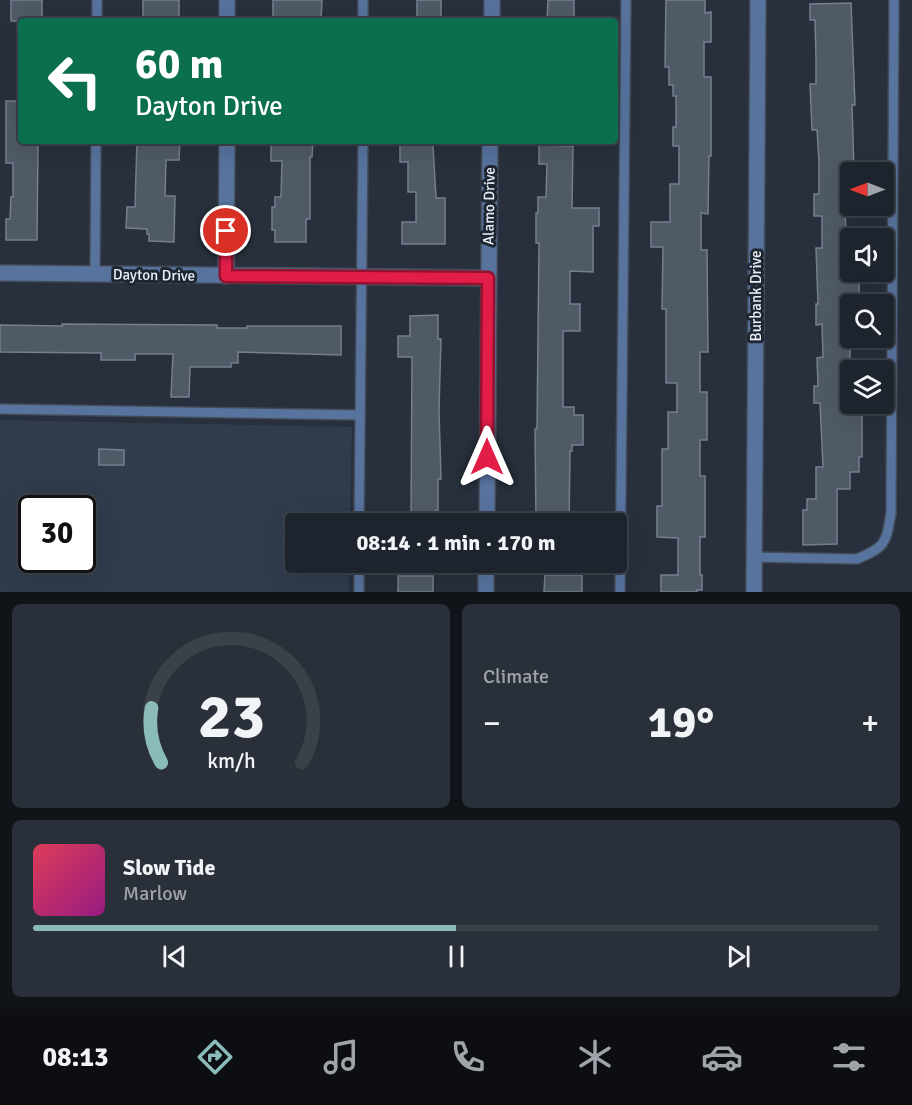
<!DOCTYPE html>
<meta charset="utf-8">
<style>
body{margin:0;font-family:Signika,sans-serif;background:#2a3039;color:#f1f3f6;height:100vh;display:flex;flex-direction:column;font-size:22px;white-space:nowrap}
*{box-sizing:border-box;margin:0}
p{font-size:20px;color:#a0a4aa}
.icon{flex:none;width:33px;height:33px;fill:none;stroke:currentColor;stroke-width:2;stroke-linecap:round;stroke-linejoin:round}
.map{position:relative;height:592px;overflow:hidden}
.drawer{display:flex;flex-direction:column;gap:12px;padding:12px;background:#101419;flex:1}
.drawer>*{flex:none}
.guide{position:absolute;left:18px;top:18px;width:600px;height:126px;border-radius:6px;box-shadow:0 6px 24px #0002,0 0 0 2px #3b4149;background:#0b6e4f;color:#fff;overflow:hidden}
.needle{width:39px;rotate:270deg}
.fabs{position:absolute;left:840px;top:162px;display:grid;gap:12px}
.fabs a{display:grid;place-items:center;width:54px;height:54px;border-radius:6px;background:#1d242d;box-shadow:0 6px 24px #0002,0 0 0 2px #3b4149;font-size:30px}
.speed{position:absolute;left:18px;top:495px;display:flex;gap:12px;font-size:30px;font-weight:700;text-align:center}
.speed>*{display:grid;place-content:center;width:78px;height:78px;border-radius:50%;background:#1d242d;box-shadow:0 6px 24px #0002,0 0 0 2px #3b4149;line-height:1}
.speed .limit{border:3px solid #111;border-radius:9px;background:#fff;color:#111}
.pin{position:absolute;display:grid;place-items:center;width:51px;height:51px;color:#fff;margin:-26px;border:3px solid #fff;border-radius:50%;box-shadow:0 2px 6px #0007}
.me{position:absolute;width:66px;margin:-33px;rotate:0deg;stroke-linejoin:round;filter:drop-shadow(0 0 4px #0008)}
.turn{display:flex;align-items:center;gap:21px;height:126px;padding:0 18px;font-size:27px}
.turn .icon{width:78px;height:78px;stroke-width:2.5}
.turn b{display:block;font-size:42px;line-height:51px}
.big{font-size:45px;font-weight:800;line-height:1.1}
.drawer .tile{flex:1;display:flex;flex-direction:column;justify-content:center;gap:9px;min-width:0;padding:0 21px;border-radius:9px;background:#2a3039}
.drawer .dial{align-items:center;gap:0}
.dial svg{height:156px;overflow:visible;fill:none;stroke:#3b4149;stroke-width:7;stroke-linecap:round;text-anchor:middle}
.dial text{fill:#f1f3f6;stroke:none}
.song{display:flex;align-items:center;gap:18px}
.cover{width:72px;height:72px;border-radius:9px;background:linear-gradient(135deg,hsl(350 70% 55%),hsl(310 70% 35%))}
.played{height:6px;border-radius:3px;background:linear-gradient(90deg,#8bbbb9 50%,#3b4149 50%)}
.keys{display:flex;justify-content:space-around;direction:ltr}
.heat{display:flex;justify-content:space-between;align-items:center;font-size:33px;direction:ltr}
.drawer .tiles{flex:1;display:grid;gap:12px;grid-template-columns:1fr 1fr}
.tile:last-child{grid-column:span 2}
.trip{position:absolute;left:285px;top:513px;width:342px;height:60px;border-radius:6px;background:#1d242d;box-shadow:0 6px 24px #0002,0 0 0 2px #3b4149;font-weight:800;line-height:60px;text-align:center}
.tabs{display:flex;height:96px;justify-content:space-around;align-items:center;background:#0c0e12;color:#a0a4aa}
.tabs .icon{width:42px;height:42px}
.tabs .current{color:#8bbbb9}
.tabs b{font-size:27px;color:#f1f3f6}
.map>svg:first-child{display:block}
.built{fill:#303c4c;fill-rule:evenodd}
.building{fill:#505a67;stroke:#757f8d;stroke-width:1.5}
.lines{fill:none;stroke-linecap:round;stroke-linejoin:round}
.service-casing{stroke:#424b56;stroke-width:12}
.minor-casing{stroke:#424b56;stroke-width:18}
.service{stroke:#57739e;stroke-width:9}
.minor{stroke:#57739e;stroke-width:15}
.route-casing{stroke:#92132f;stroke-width:15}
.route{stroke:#e11d48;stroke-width:10}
.labels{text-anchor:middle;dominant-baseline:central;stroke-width:6;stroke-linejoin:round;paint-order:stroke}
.street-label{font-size:15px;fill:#eaeff8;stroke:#1e2632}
</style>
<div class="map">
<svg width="912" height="592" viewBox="0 0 912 592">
<rect width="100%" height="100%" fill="#27303c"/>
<path class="built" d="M0,420L352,427L350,523L296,524V562L350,563L349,592H0ZM32,508H82V560H32Z"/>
<path class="building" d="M11,0H42V21H11Z
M143,0H179V19H143Z
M273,0H322L321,20H273Z
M417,0H441V21H417Z
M548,0H574V21H547Z
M666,0H705V13L711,12V42H704V77H711V156H709L708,214L701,213V250H707L708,352H700V392H707V440H700V476H705V537H700V575H702V590H697V592H661V575H678V538L657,537V506H662V449H668V412H677V383H666V309H662L663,247H651V222H670V184H679V146H673V127H676V96H673V85H669V67H665Z
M851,3L855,105H852L854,172H850V204H845L846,240H850V277H859V298L850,299V404H856V406H862V457H859V472H850V489H837V544L803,545V510H807V499H816V467H823L820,403H814V386H818L817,358L823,357L822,324L816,325V304H818L816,248H822V216H814V194H819V161L817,130H812L810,84H816V59L815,20H810V4Z
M6,101H21V144H38L37,240H6V219H10L11,197H13V163H6Z
M137,141H180L179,160H166L165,196H175L174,242L149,241V234H147V229L126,228L127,207H135Z
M271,141H313L312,157H310V219H306V242H275V230H272V207H275V197H281L282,161H271Z
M400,144L433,145L436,198H445V244H402V222H416V192H408V162H400Z
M539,145L573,146L572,208H599V226H593V272L570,271V304H580V331H563V407H574V415H583V445H572V451H570L569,524H536L535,429H537L539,243H536V213H538V197H546L547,164H539Z
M438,315V339H441L439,410L441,479H438V510H436V524H411L412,357H398V336H410V316Z
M62,324L217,325V328H247V326H341V355L238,352V363H231V367H190L189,397H171L173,354H135V360H101V353L0,352V325L62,326Z
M99,449L124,450V465H99Z
M545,575H582V592H544Z
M398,576H433V592H398Z"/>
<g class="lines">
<g class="service-casing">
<path id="service" d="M97,21V0
M363,21V0
M95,275L96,141
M0,409L360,415
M359,524L363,141
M754,557L857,559C886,547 886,543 891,513L894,0
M359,592V562
M620,592L626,0"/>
</g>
<g class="minor-casing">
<path id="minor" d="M227,21V0
M492,21V0
M0,273L488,278
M226,276L227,141
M487,524L490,141
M486,592V562
M754,592L758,0"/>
</g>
<use href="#service" class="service"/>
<use href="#minor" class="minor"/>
</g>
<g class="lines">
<g class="route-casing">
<path id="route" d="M226,231V276L488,278L487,457"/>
</g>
<use href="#route" class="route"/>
</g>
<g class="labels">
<g class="street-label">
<text transform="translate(489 206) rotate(-89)">Alamo Drive</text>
<text transform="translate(154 275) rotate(1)">Dayton Drive</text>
<text transform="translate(756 296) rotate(-90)">Burbank Drive</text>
</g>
</g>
</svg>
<div class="fabs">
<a><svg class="needle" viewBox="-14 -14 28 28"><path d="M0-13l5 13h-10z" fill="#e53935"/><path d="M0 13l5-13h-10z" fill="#a0a4aa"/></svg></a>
<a><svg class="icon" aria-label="sound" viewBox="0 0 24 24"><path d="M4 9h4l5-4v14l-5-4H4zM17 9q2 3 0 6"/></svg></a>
<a><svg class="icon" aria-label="search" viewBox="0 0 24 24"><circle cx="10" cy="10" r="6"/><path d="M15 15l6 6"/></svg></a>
<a><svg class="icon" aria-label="layers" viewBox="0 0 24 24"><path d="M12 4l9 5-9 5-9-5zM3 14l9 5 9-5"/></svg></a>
</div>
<div class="speed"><div class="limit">30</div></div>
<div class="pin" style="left:226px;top:231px;background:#d93025"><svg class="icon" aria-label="arrive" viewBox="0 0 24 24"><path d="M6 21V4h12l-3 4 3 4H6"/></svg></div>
<svg class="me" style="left:487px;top:457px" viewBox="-20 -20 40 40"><path d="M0-17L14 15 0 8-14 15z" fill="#e11d48" stroke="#fff" stroke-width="4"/></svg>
<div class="trip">08:14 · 1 min · 170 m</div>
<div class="guide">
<div class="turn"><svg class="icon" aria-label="left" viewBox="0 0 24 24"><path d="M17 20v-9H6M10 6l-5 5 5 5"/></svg><div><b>60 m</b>Dayton Drive</div></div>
</div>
</div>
<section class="drawer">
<div class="tiles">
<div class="tile dial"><svg viewBox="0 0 100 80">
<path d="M14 69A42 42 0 1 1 86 69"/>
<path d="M14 69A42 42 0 0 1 9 41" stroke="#8bbbb9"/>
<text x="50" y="56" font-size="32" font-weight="700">23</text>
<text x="50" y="72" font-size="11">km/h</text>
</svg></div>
<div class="tile"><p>Climate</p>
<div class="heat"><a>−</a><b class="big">19°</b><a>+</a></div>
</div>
<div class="tile">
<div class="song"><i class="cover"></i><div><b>Slow Tide</b><p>Marlow</p></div></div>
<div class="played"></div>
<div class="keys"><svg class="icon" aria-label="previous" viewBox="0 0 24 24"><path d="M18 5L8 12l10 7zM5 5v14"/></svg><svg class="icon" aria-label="pause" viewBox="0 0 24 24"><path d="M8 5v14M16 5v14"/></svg><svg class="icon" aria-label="next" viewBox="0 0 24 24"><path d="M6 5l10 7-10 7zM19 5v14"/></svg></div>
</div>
</div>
</section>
<nav class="tabs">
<b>08:13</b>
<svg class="icon current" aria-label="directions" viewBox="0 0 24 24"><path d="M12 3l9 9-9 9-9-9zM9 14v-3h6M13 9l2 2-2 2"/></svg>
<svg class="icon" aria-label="music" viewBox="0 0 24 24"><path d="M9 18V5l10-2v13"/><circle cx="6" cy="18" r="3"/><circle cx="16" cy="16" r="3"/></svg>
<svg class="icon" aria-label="phone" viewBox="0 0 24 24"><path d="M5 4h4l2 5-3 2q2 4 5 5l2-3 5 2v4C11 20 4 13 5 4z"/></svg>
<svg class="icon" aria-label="climate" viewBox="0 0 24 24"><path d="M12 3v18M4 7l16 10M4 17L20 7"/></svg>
<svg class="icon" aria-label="car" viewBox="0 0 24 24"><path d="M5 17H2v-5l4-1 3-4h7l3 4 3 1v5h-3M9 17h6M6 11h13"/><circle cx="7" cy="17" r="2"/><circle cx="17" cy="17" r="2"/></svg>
<svg class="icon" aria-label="filters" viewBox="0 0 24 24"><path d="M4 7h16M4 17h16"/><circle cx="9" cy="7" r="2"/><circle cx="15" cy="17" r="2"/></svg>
</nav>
